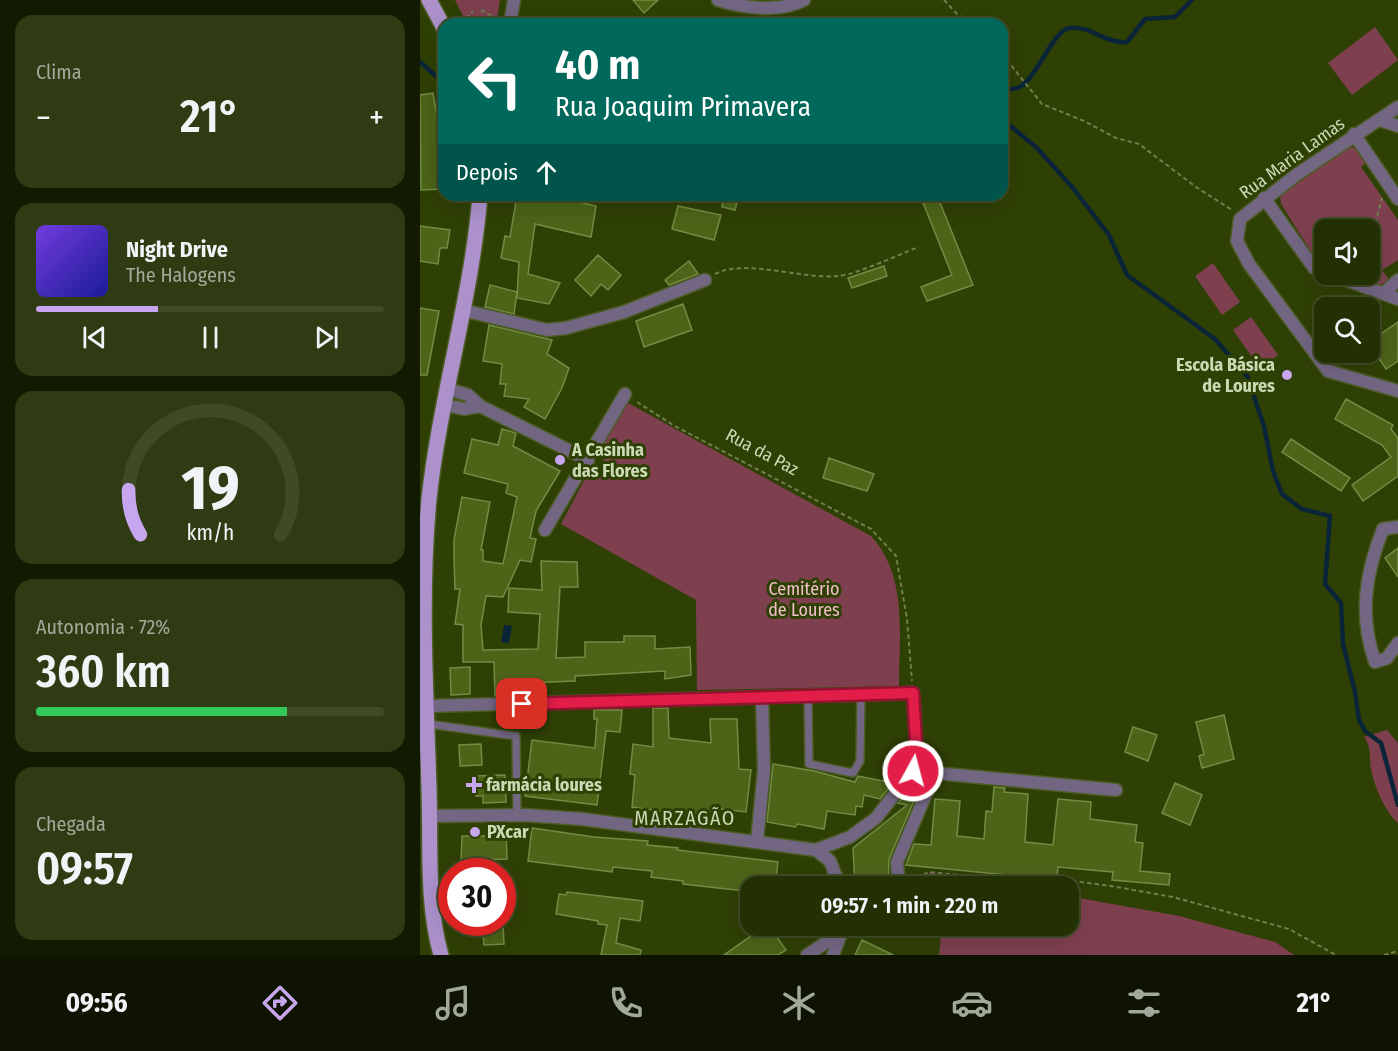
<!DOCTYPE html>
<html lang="pt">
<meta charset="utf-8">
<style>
body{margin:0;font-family:"Fira Sans Condensed",sans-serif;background:#2f3c13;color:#f1f3f6;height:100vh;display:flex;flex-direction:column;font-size:22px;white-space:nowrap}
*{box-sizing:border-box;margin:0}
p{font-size:20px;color:#a3a99a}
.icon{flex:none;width:33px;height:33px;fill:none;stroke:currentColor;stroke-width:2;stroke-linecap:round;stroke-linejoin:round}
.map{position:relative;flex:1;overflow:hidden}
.drawer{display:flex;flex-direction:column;gap:15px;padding:15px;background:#131a02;width:420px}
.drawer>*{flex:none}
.guide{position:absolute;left:18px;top:18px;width:570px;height:183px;border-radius:18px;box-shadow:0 6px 24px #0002,0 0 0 2px #404b26;background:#00695c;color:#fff;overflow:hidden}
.tools{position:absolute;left:894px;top:219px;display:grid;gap:12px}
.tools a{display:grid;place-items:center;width:66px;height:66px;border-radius:12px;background:#233004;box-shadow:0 6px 24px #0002,0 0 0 2px #404b26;font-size:30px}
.speed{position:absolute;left:18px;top:858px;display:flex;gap:12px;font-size:30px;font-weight:700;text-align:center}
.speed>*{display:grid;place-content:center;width:78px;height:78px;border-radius:50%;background:#233004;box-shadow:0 6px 24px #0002,0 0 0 2px #404b26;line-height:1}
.speed .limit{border:9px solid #d22;background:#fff;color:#111}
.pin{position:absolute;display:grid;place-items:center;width:51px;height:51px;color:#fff;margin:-26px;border-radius:12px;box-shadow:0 3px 9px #0006}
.me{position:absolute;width:66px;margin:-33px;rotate:7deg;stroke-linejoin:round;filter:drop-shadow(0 0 4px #0008)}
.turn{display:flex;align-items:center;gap:21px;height:126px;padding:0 18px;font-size:27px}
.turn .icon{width:78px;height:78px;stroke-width:2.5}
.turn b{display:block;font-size:42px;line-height:51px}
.then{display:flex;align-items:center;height:57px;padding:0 18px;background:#0003;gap:12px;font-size:22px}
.big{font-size:45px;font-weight:600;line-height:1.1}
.drawer .widget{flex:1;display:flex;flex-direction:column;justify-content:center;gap:9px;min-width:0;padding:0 21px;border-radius:18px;background:#2f3c13}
.drawer .dial{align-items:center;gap:0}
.dial svg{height:156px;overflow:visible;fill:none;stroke:#404b26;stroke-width:7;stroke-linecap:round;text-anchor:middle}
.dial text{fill:#f1f3f6;stroke:none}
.song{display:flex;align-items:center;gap:18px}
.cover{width:72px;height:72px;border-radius:9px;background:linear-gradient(135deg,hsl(260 70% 55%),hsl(240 70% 35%))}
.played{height:6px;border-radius:3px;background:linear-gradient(90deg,#c8a6ef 35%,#404b26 35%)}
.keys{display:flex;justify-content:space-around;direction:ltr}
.heat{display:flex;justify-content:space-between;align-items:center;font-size:33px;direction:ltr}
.charge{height:9px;border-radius:4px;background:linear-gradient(90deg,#34c759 72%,#404b26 0)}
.trip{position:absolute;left:320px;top:876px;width:339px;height:60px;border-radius:18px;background:#233004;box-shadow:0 6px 24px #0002,0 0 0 2px #404b26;font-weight:600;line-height:60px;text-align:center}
.tab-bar{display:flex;height:96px;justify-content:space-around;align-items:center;background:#0e1302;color:#a3a99a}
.tab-bar .icon{width:42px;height:42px}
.tab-bar .active{color:#c8a6ef}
.tab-bar b{font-size:27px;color:#f1f3f6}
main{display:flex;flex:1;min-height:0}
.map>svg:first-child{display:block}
.green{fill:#7e404f}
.water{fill:#0a2438}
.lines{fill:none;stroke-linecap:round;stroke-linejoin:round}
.stream{stroke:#0a2438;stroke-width:4.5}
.building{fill:#4c6318;stroke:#738c44;stroke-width:1.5}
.service-casing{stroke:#4b5c25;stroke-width:10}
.minor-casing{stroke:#4b5c25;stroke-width:15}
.tertiary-casing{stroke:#4b5c25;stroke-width:15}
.primary-casing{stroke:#4b5c25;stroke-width:18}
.path{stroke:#6f7f4d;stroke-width:2;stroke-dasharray:4.5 3;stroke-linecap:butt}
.service{stroke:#736683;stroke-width:7}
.minor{stroke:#736683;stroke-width:12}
.tertiary{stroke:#736683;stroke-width:12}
.primary{stroke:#ac91cb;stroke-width:15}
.route-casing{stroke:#92132f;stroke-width:15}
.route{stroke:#e11d48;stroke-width:10}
.poi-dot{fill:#c8a6ef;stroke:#2f4005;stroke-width:2}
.labels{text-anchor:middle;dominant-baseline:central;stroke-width:6;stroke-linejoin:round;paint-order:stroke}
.street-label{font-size:18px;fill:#cbd9b5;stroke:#2f4005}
.poi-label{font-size:18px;font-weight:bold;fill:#cbd9b5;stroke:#2f4005;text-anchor:start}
.park-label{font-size:18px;fill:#f2bec9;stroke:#2f4005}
.neighbourhood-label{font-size:20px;letter-spacing:1.5px;fill:#cbd9b5;stroke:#2f4005}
</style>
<main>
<section class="drawer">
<div class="widget"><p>Clima</p>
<div class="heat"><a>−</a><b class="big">21°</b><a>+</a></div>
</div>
<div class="widget">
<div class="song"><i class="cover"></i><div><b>Night Drive</b><p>The Halogens</p></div></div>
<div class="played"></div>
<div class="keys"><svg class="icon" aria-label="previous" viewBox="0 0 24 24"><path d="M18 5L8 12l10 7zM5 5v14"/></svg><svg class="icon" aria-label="pause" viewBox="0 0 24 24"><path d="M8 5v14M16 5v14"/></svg><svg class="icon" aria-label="next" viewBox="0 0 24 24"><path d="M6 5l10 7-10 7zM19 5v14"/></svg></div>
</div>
<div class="widget dial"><svg viewBox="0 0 100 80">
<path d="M14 69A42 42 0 1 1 86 69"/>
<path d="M14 69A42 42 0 0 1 8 46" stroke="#c8a6ef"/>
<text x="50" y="56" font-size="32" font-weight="700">19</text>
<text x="50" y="72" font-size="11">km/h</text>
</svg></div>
<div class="widget"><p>Autonomia · 72%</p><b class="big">360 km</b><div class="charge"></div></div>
<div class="widget"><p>Chegada</p><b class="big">09:57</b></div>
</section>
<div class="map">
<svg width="978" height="955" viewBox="0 0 978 955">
<rect width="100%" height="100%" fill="#2f4005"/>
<path class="green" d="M35,0H80L76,24H47Z
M955,27L978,60L932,95L908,63Z
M930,147L936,148L947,161L941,167L978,220V260L962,270L970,281L955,287L928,275L950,274V230H904V264L897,261L861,204L860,195Z
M793,263L820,302L802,315L775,276Z
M831,317L858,355L840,368L813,330Z
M208,403L451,536C488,576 479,635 479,686L277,690L276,600L141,524L168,473L179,475L185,462L177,448Z
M967,730L978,743V823C965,812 954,786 951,769C949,758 952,747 944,737Z
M509,872L591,886H513Z
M648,896L759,916L855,942L874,955H519L522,926H648Z"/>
<path class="water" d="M84,625L92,626L89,643L81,642Z"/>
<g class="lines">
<path class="stream" d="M0,62L24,83
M582,90C588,89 595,89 600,87C618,76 633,30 650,28C670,25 685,44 707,42L725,19L755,17L772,0
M582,119L617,148L653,188L689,235L707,275L795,339L827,376L844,426L853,471L862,494L882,509L910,516L905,584L921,603L923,644L935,692L939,720L945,731L961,743L978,805"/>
</g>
<path class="building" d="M213,0H238L224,13Z
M13,93L19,129L24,128V189L1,190L0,95Z
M97,195H129L176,206L171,237L115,224L108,274L140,283L129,304L97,298L99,262L81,258L85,236L90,237Z
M304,195H319L315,210L302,207Z
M500,195H517L553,285L507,301L501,287L532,275Z
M258,206L301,215L294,240L252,229Z
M0,226L30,230L27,248H20L18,264L0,261Z
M178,255L201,275L188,290L181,284L171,296L155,280Z
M269,261L278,274L249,285L245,280Z
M464,266L467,276L432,288L428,278Z
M70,285L97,292L94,314L65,307Z
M263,304L272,330L224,347L216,321Z
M0,308L19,311L7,375H0Z
M950,322L959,335L978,322V361L966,369L950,345Z
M69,325L132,340L127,354L149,368L142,388L125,419L104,407L109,399L84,396L86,384H80L82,364L63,361Z
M926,399L973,425L971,429L978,438V476L943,501L932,485L971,457L962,445L915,419Z
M82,429L96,433L93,446L140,471L116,511L110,538L116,539L111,562L100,560L83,597L66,596L61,625L63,650L118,649L120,614L88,612L89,588L122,590L121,561L157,562L158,587H140L136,658L165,657V642H204V636H235V649L270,647L271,675L245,679V671L155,676V681L106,683L104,695L75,696L74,662H43V625L35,624L40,589H35L34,559V540L42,497L70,502L61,550H63V561L83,564L97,497L86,493L88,484L44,473L52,439L78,445Z
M871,439L930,478L921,491L862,452Z
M409,458L454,474L447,491L403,478Z
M978,548V577L965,558Z
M50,667V694L31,695L30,668Z
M233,708H248L249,738L291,743L290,719H317L319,769L331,770L326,812L293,808L292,819L212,807L215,775L210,774L213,744L233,747Z
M174,710H202L200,732L186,731L177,805L105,796L112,740L175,748L177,719H174Z
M804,715L814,759L782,768L779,756L784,754L776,722Z
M713,727L737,735L728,761L705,752Z
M61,744L62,765L40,766L39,745Z
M353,764L394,771L435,782L438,776L473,783L460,799L444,795L442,807L436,806L435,815L407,811L404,829L378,824L375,827L347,822Z
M85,775L86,802L63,803V796H56L55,776Z
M755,783L782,795L770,825L742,813Z
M574,787L585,788L584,792L608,794L605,842L633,845L638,799L671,802L670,819L717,825L715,842L723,843L720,871L750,874L749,885L692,880L693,872L638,867L637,877H608L486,865L494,844L511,845L515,799L540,801L537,836L564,839L566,811L572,812Z
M492,793L496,796L469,859L468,886H435L433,848L487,805L478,803L484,796Z
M112,828L174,837L228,841L227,845L258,848L257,850L358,862L355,886L316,890L263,884V881L231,877L232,871L193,867L192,872L108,861Z
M86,830L87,859L41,861L42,836H67L66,831Z
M147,892L223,901L220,921L200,918L196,943L221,950L220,955H181L187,925L178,924V921L136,914L139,894L146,895Z
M62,922H83L84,944L64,945Z
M345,926H349L366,950L358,955H304Z
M442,940L473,955H435Z"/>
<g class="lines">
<g class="service-casing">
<path id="service" d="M388,696L389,764L433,773L440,761L441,694
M8,724L96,736L97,815"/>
</g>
<g class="minor-casing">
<path id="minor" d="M298,0C323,8 360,13 384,0
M978,107L876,175L820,219L817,241L829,264L908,371L978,391
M960,120L978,126
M934,134L978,199
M844,198L894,268L904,272
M910,274L978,299
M963,294L978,280
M42,310L127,330L146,328L204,312L285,280
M28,389L48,395L60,406L168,460
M25,405L44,409L60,406
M978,527L963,529C945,574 939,616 955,662L967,658L978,643
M125,530L205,394
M7,706L493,693L497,757L493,771L456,818L430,837L396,850
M493,771L696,790
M10,816L104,815L162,819L396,850L410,861L420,886
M337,841L344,770L342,697
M479,886L477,862L515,773
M387,955L431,926
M413,955L422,931"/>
</g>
<g class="tertiary-casing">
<path id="tertiary" d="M90,24L94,0"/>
</g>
<g class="primary-casing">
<path id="primary" d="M9,0L24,28
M21,955C6,902 11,843 9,788C6,692 0,595 9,499C20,397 52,297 60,195"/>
</g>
<path class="path" d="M524,0L538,15L551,24
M61,10L74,17L76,21
M41,24L53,11
M582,54L622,104L664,121L696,138L719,144L776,187L812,210
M950,245L962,198
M295,274C324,258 384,280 418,276C435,275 478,255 496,248
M217,402L253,425L451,529L476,556L487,619L492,681
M490,881L509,872L629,884L653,881L691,886L753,897L869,929L916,955
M448,927L463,934
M964,955L978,951"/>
<use href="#service" class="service"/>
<use href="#minor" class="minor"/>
<use href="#tertiary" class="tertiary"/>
<use href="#primary" class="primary"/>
</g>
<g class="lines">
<g class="route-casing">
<path id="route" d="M102,704L493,693L497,757L493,771"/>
</g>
<use href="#route" class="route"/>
</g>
<g class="poi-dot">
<circle cx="867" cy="375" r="6"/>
<circle cx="140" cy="460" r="6"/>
<path d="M51 776h6v6h6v6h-6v6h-6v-6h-6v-6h6z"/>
<circle cx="55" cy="832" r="6"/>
</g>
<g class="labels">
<g class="street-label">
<text transform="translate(872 158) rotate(-36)">Rua Maria Lamas</text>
<text transform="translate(342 452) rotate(28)">Rua da Paz</text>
</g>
<g class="poi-label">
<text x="855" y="365" text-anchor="end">Escola Básica<tspan x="855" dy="21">de Loures</tspan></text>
<text x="152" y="450">A Casinha<tspan x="152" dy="21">das Flores</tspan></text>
<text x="66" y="785">farmácia loures</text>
<text x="67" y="832">PXcar</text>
</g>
<g class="park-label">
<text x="384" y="589">Cemitério<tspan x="384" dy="21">de Loures</tspan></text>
</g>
<g class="neighbourhood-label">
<text x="265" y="818">MARZAGÃO</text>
</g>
</g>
</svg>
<div class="tools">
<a><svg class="icon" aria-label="sound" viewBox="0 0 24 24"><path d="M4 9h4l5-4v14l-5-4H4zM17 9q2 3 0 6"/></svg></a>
<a><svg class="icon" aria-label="search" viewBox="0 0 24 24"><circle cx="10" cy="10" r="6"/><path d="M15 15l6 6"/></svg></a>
</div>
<div class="speed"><div class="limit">30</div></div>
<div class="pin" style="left:102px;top:704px;background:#d93025"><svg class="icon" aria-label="arrive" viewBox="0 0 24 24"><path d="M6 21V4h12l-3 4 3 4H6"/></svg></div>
<svg class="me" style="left:493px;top:771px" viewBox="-20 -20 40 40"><circle r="17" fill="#e11d48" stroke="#fff" stroke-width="3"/><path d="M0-11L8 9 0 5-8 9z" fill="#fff"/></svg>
<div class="trip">09:57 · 1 min · 220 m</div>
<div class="guide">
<div class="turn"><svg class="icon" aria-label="left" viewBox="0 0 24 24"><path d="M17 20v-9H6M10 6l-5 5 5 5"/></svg><div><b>40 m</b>Rua Joaquim Primavera</div></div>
<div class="then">Depois<svg class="icon" aria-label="ahead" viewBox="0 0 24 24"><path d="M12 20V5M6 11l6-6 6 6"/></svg></div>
</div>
</div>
</main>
<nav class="tab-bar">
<b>09:56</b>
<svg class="icon active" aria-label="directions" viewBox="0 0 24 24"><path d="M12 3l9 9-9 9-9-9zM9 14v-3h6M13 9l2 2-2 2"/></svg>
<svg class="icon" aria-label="music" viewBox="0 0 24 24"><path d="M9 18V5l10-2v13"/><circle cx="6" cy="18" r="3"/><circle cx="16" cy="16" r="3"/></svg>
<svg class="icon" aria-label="phone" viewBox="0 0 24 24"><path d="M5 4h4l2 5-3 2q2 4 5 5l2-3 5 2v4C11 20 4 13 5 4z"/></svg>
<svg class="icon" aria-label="climate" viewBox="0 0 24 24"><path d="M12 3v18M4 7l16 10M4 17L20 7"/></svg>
<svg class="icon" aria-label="car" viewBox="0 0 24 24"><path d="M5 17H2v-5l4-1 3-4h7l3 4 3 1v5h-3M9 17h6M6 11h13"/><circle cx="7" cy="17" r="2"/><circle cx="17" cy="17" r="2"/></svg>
<svg class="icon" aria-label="filters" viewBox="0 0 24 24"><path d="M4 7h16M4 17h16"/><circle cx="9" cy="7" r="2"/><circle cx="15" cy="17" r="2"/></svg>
<b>21°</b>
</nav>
